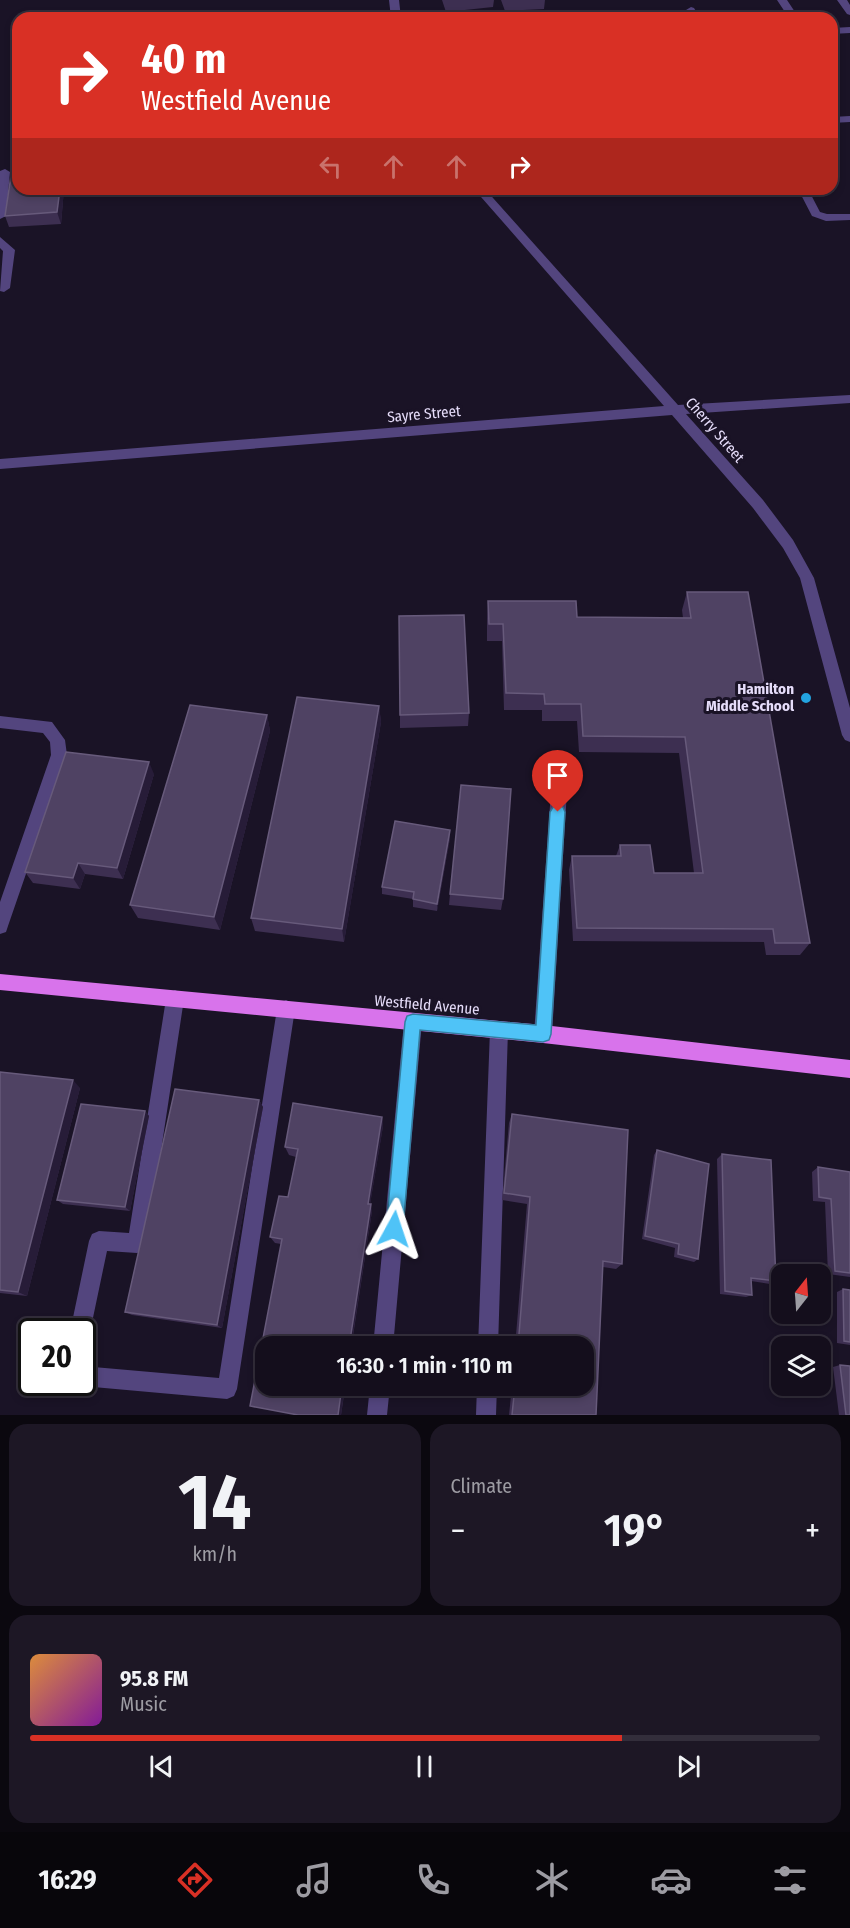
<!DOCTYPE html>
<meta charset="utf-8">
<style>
body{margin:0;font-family:"Fira Sans Condensed",sans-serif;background:#1d1725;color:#f1f3f6;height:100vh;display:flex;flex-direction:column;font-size:22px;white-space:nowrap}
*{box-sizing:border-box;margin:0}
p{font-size:20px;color:#9d9ca3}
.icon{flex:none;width:33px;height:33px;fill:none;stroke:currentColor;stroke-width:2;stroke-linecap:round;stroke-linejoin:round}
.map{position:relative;height:1415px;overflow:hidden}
.drawer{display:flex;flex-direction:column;gap:9px;padding:9px;background:#0b080f;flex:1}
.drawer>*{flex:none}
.banner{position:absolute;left:12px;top:12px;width:826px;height:183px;border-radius:18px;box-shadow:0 3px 9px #0003,0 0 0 2px #332e3b;background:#d93025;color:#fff;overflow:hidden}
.needle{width:39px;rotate:17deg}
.controls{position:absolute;left:771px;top:1264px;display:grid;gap:12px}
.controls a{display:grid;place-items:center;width:60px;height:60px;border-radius:12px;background:#140e1c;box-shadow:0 3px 9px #0003,0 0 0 2px #332e3b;font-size:30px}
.speed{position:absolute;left:18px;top:1318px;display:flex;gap:12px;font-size:30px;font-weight:700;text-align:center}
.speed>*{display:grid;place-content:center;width:78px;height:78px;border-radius:50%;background:#140e1c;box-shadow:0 3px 9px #0003,0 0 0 2px #332e3b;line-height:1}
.speed .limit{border:3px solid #111;border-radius:9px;background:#fff;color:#111}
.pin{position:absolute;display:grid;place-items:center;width:51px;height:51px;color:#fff;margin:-62px -26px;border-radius:50% 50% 50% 0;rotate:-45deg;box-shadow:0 0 6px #0007}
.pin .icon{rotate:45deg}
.me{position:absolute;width:66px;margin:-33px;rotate:5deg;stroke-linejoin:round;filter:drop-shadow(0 0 4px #0008)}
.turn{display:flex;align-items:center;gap:21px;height:126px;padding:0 30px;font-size:27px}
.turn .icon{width:78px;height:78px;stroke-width:2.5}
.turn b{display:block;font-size:42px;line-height:51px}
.lanes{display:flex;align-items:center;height:57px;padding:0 30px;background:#0003;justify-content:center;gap:30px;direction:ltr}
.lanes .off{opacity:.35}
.big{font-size:45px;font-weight:600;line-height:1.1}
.drawer .card{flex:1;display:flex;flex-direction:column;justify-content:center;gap:9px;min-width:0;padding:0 21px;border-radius:18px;background:#1d1725}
.drawer .dial{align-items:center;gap:0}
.dial b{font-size:78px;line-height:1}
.song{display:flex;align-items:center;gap:18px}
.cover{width:72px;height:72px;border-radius:9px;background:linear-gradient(135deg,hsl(30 70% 55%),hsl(290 70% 35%))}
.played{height:6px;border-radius:3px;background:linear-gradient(90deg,#d93025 75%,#332e3b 75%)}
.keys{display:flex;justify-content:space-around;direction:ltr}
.heat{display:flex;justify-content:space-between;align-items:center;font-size:33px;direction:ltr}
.drawer .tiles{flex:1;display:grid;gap:9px;grid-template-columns:1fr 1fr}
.card:last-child{grid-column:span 2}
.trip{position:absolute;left:255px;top:1336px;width:339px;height:60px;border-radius:18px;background:#140e1c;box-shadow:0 3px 9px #0003,0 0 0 2px #332e3b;font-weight:600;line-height:60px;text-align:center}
.menu{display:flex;height:96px;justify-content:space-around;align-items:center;background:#08060b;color:#9d9ca3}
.menu .icon{width:42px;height:42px}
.menu .active{color:#d93025}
.menu b{font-size:27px;color:#f1f3f6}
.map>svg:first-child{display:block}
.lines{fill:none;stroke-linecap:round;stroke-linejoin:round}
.minor{fill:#53457e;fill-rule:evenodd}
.major{fill:#d873eb;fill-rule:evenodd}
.wall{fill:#3d2f51}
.shaded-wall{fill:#271c38}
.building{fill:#4f4263;stroke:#675a7b;stroke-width:1.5}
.route{fill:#4fc3f7;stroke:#337fa1;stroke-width:1.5}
.poi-dot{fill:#23a4e0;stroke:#1a1326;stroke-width:2}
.labels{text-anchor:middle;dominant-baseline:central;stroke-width:6;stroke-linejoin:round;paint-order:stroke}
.street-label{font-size:15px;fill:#e6ddfa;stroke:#1a1326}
.poi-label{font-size:15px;font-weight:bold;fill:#e6ddfa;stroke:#1a1326;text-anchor:end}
</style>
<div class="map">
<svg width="850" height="1415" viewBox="0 0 850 1415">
<rect width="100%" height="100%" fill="#1a1326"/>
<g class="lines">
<path class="minor" d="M389,0H399L401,18H391Z
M777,0H787L799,18H789Z
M837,0H847L850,5V15L847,14Z
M691,7L694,8L700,18H690L686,10Z
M639,12L646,18H596L601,15Z
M850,27V33L832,34V28Z
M850,116V122L832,123V117Z
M5,169L10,172L6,216L0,219V171Z
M474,189H485L678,405L850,395V403L686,414L763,500L793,540L814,578L850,708V742L845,740L842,735L800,578L783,548L753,508L672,415L0,469V459L664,406Z
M798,189H808L820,212L827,214H850V220L826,221L812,216Z
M0,237L15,250L10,288L4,292L0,291L3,251L0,248Z
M0,716L52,722L65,740L67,755L8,926L6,932L0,934V902L51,755L50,742L43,733L0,728Z
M559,784L565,786L567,791L552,1034L549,1040L543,1043L537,1040L534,1034L551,791L553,786Z
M175,990L181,993L184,999L147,1243L144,1250L137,1253L107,1251L90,1332L87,1339L82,1341V1332H70L89,1241L92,1234L99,1231L129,1233L166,999L169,993Z
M286,1000L292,1003L295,1009L237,1389L234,1396L227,1399L82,1386L75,1383H82V1366L219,1378L277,1009L280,1003Z
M413,1013L419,1016L422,1022L393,1347H373L404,1022L407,1016Z
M499,1021L505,1024L508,1030L498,1347H478L490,1030L493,1024Z
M370,1386H390L387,1415H367Z
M477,1386H497L496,1415H476Z"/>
<path class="major" d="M0,974L543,1025L850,1060V1078L543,1043L0,990Z"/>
</g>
<path class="wall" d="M442,0H494L493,7L446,12Z
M501,0H545L544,9L505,11Z
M64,189L61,224L9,227L5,216Z
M687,592L810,943L800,955H766L764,942L573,941L569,870L572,856H616L620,845L654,873H694L679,753L579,752L577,721H542V710H504L502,641H487V618L488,601L577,617L683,618L682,610Z
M379,706L381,722L344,942L255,931L251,918Z
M469,713L468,726L400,728V715Z
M267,715L270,731L220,930L138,918L130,905Z
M154,774L123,879L85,874L80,889L33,883L25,872Z
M450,838L437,911L413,907V899L382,894V887Z
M450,894L503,899L501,910L449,905Z
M0,1072L80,1088L27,1296L0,1293Z
M259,1100L263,1107L222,1328L132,1315L125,1312Z
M145,1111L149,1116L130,1211L63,1204L57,1200Z
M512,1114L622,1264L616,1269L603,1267L596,1415H509L512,1386H584V1347H515L527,1204L502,1200L509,1123Z
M382,1117L383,1126L370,1204L372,1211L341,1415H298L281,1244L275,1243L270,1237L288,1197L296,1157L289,1155L285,1147Z
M657,1150L698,1259L694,1262L674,1257L675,1248L642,1239L654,1155Z
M722,1154L776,1281L770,1284L751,1281L752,1295L746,1297L720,1294L717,1159Z
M818,1167L850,1172V1277L828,1274L825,1202L813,1201L812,1172Z
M843,1289L850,1290V1345L837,1343V1292Z
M840,1365L850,1415H839L833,1367Z"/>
<path class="shaded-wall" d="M60,189H64L61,224L57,212Z
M379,706L381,722L344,942L342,929Z
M267,715L270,731L220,930L214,917Z
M149,762L154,774L123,879L117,868Z
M450,830V838L437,911V904Z
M78,863L85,874L80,889L73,878Z
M73,1080L80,1088L27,1296L18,1292Z
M259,1100L263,1107L222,1328L217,1325Z
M145,1111L149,1116L130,1211L125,1207Z
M382,1117L383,1126L369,1211L368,1204Z
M371,1204L372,1211L351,1347H349Z
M342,1386H345L341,1415H338Z"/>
<path class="building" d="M618,13L620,18H449V16Z
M18,175V189H60L57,212L5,216L11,176Z
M687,592H748L810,943H775L773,929L577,928L572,856H621L620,845H650L654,873H703L685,737L583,736L581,704H545L544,694L506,693L503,624H489L488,601H576L577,617L691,618Z
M464,615L469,713L400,715L399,616Z
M297,697L379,706L342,929L251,918Z
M190,705L267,715L214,917L130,905Z
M66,752L149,762L117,868L78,863L73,878L25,872Z
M461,785L511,789L503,899L450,894Z
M395,821L450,830L437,904L413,899L414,892L382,887Z
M0,1072L73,1080L18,1292L0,1290Z
M175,1089L259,1100L217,1325L125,1312Z
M293,1103L382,1117L368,1204H371L349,1347H266V1386H342L338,1415H298L250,1406L282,1239L270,1237L279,1196L288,1197L298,1149L285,1147Z
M81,1104L145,1111L125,1207L57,1200Z
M512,1114L628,1130L622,1264L603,1261L596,1415H512L515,1386H584V1347H518L530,1197L504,1193Z
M657,1150L709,1164L698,1259L678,1254L679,1244L645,1236Z
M722,1154L771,1160L776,1281L751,1278L752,1295L725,1291Z
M818,1167L850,1172V1273L835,1271L831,1199L819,1197Z
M843,1289L850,1290V1342L844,1341Z
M840,1365L850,1366V1415H846Z"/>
<path class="route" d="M558,805L563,807L565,812L551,1034L549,1040L543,1042L420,1030L403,1229L401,1235L394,1238L388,1235L386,1229L405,1022L407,1016L413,1014L536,1025L550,812L553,807Z"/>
<circle class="poi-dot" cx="806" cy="698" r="6"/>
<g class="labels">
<g class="street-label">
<text transform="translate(424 414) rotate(-5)">Sayre Street</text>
<text transform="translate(715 430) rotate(49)">Cherry Street</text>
<text transform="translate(427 1005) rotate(5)">Westfield Avenue</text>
</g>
<g class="poi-label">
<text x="794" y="689">Hamilton<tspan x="794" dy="17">Middle School</tspan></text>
</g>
</g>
</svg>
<div class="controls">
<a><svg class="needle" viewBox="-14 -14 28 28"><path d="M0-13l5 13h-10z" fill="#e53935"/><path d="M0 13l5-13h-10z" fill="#9d9ca3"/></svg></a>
<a><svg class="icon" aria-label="layers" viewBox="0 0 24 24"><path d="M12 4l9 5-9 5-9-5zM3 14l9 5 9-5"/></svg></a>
</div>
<div class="speed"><div class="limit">20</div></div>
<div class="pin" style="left:558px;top:812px;background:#d93025"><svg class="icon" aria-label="arrive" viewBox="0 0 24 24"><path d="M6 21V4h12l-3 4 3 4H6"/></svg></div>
<svg class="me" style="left:394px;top:1229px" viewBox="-20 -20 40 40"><path d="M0-17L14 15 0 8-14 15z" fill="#4fc3f7" stroke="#fff" stroke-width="4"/></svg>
<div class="trip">16:30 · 1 min · 110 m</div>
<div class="banner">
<div class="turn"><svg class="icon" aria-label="right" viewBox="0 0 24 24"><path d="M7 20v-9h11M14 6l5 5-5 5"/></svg><div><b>40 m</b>Westfield Avenue</div></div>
<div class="lanes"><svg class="icon off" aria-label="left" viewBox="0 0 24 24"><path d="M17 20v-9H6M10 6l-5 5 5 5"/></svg><svg class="icon off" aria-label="ahead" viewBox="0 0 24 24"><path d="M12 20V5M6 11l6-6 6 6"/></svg><svg class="icon off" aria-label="ahead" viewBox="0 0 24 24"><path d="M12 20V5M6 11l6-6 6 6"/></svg><svg class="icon" aria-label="right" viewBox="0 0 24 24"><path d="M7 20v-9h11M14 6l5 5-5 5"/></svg></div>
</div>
</div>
<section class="drawer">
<div class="tiles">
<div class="card dial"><b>14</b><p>km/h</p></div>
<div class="card"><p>Climate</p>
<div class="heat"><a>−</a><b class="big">19°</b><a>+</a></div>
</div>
<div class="card">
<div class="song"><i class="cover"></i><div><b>95.8 FM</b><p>Music</p></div></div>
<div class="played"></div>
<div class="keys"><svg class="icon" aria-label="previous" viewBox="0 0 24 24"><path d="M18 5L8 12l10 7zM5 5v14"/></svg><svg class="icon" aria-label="pause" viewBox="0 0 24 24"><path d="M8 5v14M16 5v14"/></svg><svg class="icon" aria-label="next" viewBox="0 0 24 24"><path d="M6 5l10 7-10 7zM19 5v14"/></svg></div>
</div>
</div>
</section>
<nav class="menu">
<b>16:29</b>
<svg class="icon active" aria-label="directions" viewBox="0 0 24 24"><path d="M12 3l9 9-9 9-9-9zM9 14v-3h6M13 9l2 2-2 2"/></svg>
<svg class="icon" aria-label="music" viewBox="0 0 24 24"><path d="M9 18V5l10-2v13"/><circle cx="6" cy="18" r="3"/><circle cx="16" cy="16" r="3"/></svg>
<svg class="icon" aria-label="phone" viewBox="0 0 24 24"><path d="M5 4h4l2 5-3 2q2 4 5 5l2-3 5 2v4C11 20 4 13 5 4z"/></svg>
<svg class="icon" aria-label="climate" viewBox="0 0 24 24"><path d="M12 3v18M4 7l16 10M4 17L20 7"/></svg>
<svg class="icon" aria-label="car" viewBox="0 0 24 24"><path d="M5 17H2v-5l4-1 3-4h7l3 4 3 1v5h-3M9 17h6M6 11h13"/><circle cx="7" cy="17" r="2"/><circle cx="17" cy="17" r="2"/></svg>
<svg class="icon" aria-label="filters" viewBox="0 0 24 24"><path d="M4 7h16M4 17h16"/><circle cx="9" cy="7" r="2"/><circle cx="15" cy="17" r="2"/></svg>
</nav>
